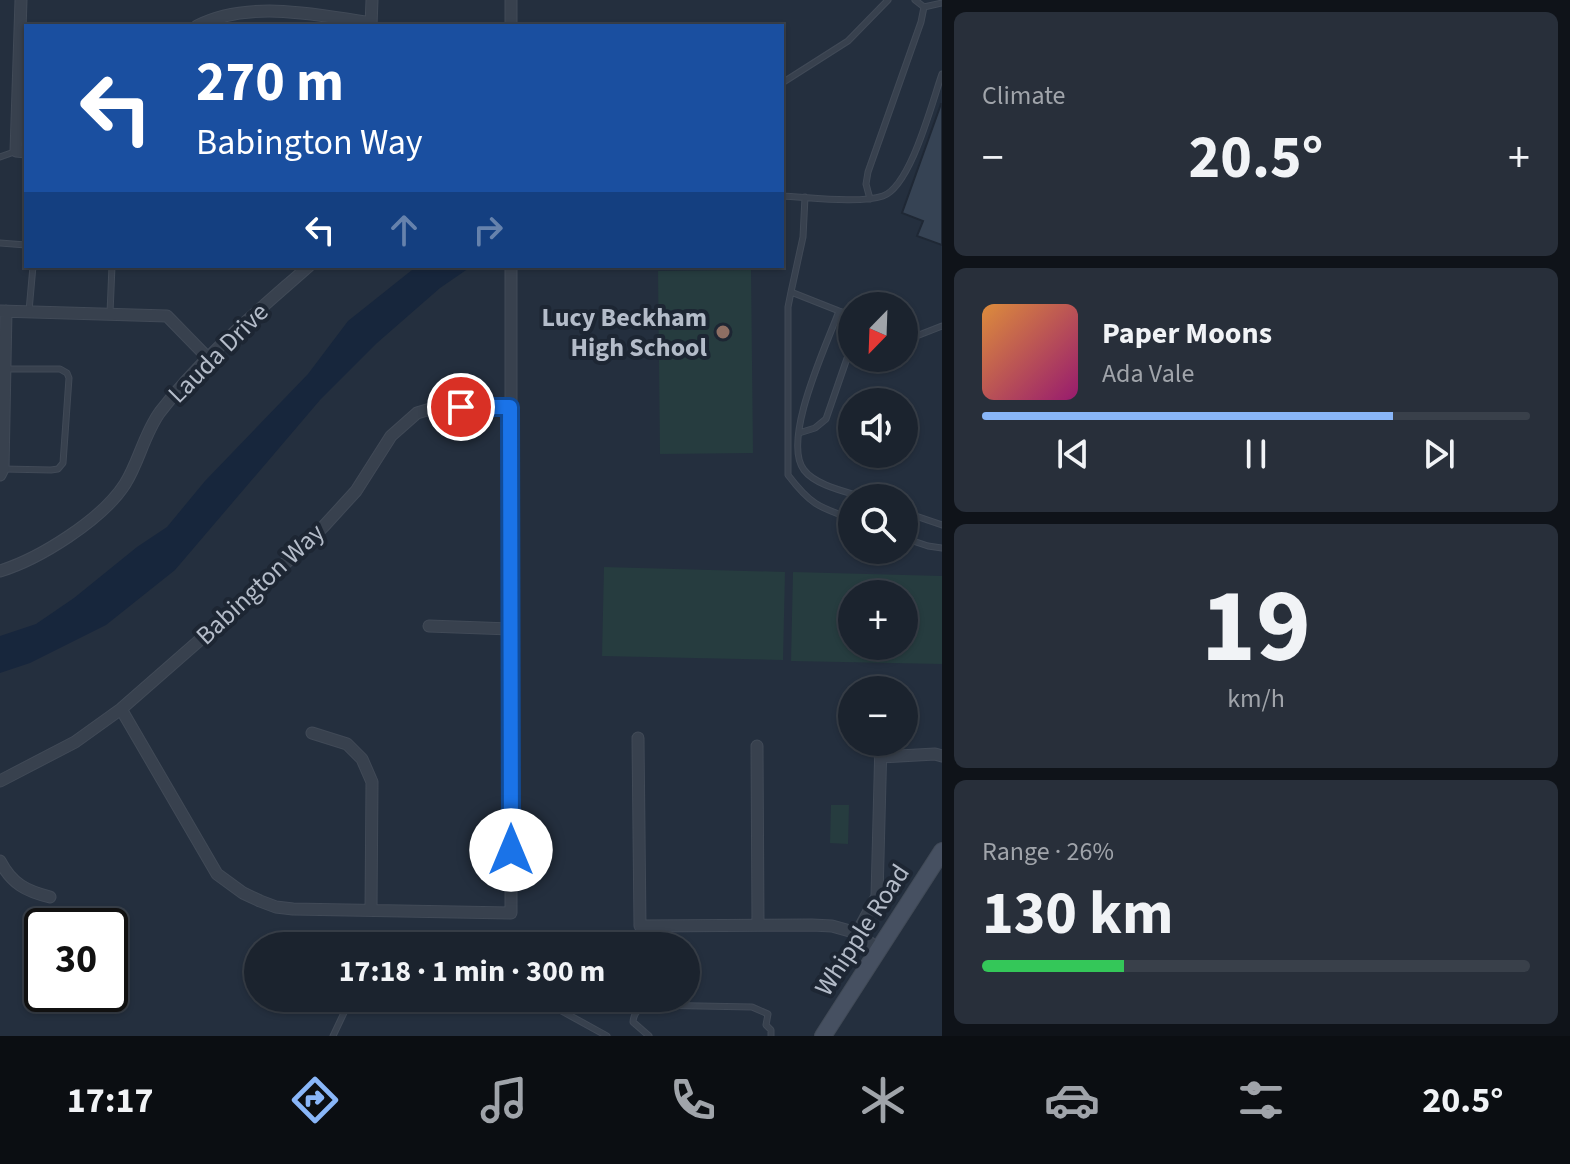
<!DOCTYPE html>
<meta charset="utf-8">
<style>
body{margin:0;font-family:"Source Sans 3",sans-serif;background:#282f3a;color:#f1f3f6;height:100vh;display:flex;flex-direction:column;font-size:30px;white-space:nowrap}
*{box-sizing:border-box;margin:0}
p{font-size:26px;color:#a0a4aa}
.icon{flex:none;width:44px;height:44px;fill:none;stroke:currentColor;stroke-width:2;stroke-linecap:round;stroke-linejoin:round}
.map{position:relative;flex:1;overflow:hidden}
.side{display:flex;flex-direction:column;gap:12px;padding:12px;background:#0f1319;width:628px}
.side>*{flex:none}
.top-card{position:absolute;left:24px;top:24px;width:760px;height:244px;border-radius:0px;box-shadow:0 2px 6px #0004,0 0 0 2px #39404a;background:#1a4fa0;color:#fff;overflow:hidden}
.needle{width:52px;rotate:203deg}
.buttons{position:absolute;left:838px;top:292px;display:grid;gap:16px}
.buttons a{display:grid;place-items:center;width:80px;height:80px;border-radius:50%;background:#1b232e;box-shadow:0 2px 6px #0004,0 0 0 2px #39404a;font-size:40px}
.speed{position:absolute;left:24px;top:908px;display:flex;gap:16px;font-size:40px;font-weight:700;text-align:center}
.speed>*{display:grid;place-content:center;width:104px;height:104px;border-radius:50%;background:#1b232e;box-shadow:0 2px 6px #0004,0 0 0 2px #39404a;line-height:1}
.speed .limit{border:4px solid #111;border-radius:12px;background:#fff;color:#111}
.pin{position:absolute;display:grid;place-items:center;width:68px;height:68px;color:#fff;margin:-34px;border:4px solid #fff;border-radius:50%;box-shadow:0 2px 8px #0007}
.me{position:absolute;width:88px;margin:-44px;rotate:0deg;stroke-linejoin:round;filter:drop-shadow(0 0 6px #0008)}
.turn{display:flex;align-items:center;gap:28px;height:168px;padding:0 40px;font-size:36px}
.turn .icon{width:104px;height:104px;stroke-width:2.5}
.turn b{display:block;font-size:56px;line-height:68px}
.lanes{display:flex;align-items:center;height:76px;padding:0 40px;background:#0003;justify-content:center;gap:40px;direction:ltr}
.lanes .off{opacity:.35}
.big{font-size:60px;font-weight:700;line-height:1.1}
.side .tile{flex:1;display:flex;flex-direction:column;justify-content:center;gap:12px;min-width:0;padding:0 28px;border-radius:12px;background:#282f3a}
.side .dial{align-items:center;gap:0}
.dial b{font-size:104px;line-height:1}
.song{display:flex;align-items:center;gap:24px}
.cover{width:96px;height:96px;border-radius:12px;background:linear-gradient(135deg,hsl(30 70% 55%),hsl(320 70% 35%))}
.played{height:8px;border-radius:4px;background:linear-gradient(90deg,#89b6f8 75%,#39404a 75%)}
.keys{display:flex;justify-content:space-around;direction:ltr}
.heat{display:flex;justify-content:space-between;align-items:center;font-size:44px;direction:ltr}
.charge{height:12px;border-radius:6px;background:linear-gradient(90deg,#34c759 26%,#39404a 0)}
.trip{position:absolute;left:244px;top:932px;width:456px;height:80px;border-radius:40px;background:#1b232e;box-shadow:0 2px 6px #0004,0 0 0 2px #39404a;font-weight:700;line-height:80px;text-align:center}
.tab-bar{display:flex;height:128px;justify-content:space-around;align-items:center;background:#0b0e12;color:#a0a4aa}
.tab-bar .icon{width:56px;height:56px}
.tab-bar .active{color:#89b6f8}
.tab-bar b{font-size:36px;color:#f1f3f6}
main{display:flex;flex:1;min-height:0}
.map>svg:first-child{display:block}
.green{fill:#263c3f;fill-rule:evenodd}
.water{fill:#17263c}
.building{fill:#364354;stroke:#1f2835;stroke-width:2}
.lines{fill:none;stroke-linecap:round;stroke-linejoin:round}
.service-casing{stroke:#414a57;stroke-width:7}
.minor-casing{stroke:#414a57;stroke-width:13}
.secondary-casing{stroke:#414a57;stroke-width:18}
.service{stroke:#38414e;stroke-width:5}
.minor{stroke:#38414e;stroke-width:11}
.secondary{stroke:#465061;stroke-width:16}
.route-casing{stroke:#114b97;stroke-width:20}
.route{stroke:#1a73e8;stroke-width:14}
.education-dot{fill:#8d6e63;stroke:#1d2633;stroke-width:3}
.labels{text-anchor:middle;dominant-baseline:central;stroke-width:8;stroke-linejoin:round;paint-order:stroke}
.poi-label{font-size:26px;font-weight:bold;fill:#b4bcc9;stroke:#1d2633;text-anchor:end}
.street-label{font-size:26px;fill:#b4bcc9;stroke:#1d2633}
</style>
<main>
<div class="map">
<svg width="942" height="1036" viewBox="0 0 942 1036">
<rect width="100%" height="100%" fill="#242f3e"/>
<path class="green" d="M751,270L753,453L660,454L658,271Z
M604,567L785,572L783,660L602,656Z
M793,572L942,576V664L791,661ZM852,594H904V646H852Z
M831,805H849L848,844L830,843Z"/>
<path class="water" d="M417,266H472L440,288L377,343L320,400L175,570L106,625L30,663L0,673V636L36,624L74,598L137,547L167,527L205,481L308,374L348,321Z"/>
<path class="building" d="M941,104H942V245L917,236L923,221L902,213Z"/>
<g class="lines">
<g class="service-casing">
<path id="service" d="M915,0L924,7L942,3
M782,83L848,41L888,0
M0,157L14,152
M782,196C808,197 859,204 883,196C911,186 932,102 942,74
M805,197L803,237L791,292L839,311
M870,199L866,184L868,172L921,22L924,7
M0,243L26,245
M791,292L788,307V475C810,504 818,507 852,519
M29,311L33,266
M110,313L112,266
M852,315L839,311C827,344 781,440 804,470C816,486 848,492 866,498
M904,335H919L942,326
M799,433L815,428L826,419L852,344
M4,469L51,470L58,469L63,463L69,378L67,373L60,369H7
M904,512L942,525
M904,538L928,546L942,548
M538,998L607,1036
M333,1036L351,998
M649,1036L633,1022C634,1011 639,1009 649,1005L752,1007L768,1014L766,1025L771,1030V1036"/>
</g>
<g class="minor-casing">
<path id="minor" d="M21,0L16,151L26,152
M197,26C247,0 316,14 371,23
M371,26L372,0
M511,26V0
M0,311L167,316L207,357
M0,475L3,469L6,311
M0,571C39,559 102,520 125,484C139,462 144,434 160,412C202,357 257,312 309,266
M429,626L510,629
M121,709L217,874L243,893L260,901L276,907L293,909L511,913V266
M312,733L347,744L362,759L372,782L371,910
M638,738L640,926L812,925L832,926L857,933
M757,746L758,924
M881,757L935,754L942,756
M0,781L75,742L121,709L265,583L324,526L356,491L391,436L417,413L437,407H510
M0,861C12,884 26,891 50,897
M878,949L857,933L877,896L881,742"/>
</g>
<g class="secondary-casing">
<path id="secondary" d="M823,1036L942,851"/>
</g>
<use href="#service" class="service"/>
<use href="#minor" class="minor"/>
<use href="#secondary" class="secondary"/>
</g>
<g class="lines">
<g class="route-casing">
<path id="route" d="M461,407H510L511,850"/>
</g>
<use href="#route" class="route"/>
</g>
<circle class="education-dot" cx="723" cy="332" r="8"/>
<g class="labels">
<g class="poi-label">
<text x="707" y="317">Lucy Beckham<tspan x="707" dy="30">High School</tspan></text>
</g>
<g class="street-label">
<text transform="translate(218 353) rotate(-45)">Lauda Drive</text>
<text transform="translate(260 584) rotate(-43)">Babington Way</text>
<text transform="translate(862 930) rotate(-57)">Whipple Road</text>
</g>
</g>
</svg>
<div class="buttons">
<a><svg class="needle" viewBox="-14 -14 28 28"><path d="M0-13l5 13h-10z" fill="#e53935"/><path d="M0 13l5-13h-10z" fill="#a0a4aa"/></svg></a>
<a><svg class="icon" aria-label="sound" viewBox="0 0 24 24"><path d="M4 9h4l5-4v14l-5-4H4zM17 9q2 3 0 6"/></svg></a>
<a><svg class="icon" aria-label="search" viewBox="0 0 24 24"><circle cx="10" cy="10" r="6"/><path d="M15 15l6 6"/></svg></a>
<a>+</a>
<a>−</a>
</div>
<div class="speed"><div class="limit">30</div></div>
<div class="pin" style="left:461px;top:407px;background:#d93025"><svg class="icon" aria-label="arrive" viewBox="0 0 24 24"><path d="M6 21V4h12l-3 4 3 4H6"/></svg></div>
<svg class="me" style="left:511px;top:850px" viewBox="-20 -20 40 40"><circle r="19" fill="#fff"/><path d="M0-13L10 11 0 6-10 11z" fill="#1a73e8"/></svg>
<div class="trip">17:18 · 1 min · 300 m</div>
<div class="top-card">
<div class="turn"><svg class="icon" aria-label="left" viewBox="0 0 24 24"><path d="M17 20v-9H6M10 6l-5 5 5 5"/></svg><div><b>270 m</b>Babington Way</div></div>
<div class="lanes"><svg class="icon" aria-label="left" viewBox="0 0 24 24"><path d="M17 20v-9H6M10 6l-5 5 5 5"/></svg><svg class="icon off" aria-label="ahead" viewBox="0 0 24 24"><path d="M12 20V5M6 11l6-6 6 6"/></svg><svg class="icon off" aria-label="right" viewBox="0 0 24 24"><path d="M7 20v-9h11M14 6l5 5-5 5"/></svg></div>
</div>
</div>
<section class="side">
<div class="tile"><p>Climate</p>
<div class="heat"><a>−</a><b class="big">20.5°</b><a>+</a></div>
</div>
<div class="tile">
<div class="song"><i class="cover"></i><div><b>Paper Moons</b><p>Ada Vale</p></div></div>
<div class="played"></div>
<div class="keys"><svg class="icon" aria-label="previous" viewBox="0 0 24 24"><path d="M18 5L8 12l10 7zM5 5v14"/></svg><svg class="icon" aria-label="pause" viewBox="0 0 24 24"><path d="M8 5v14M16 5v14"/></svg><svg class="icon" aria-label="next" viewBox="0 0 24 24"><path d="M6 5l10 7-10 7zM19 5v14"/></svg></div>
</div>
<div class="tile dial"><b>19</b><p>km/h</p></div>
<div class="tile"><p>Range · 26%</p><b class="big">130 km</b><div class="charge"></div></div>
</section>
</main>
<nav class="tab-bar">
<b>17:17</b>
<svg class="icon active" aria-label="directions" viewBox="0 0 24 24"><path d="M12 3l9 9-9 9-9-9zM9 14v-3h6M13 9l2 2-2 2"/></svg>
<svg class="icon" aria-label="music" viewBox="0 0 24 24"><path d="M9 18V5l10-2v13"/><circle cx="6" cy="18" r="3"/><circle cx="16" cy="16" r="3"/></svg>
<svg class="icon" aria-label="phone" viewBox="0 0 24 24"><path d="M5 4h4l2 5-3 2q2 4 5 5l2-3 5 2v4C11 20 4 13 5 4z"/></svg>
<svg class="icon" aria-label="climate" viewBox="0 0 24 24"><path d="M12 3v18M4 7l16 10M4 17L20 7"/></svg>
<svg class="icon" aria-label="car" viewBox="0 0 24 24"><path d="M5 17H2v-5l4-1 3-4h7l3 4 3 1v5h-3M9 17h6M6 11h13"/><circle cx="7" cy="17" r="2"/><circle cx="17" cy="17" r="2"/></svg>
<svg class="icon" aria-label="filters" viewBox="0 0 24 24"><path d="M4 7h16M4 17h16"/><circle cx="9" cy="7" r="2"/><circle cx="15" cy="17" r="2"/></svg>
<b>20.5°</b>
</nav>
